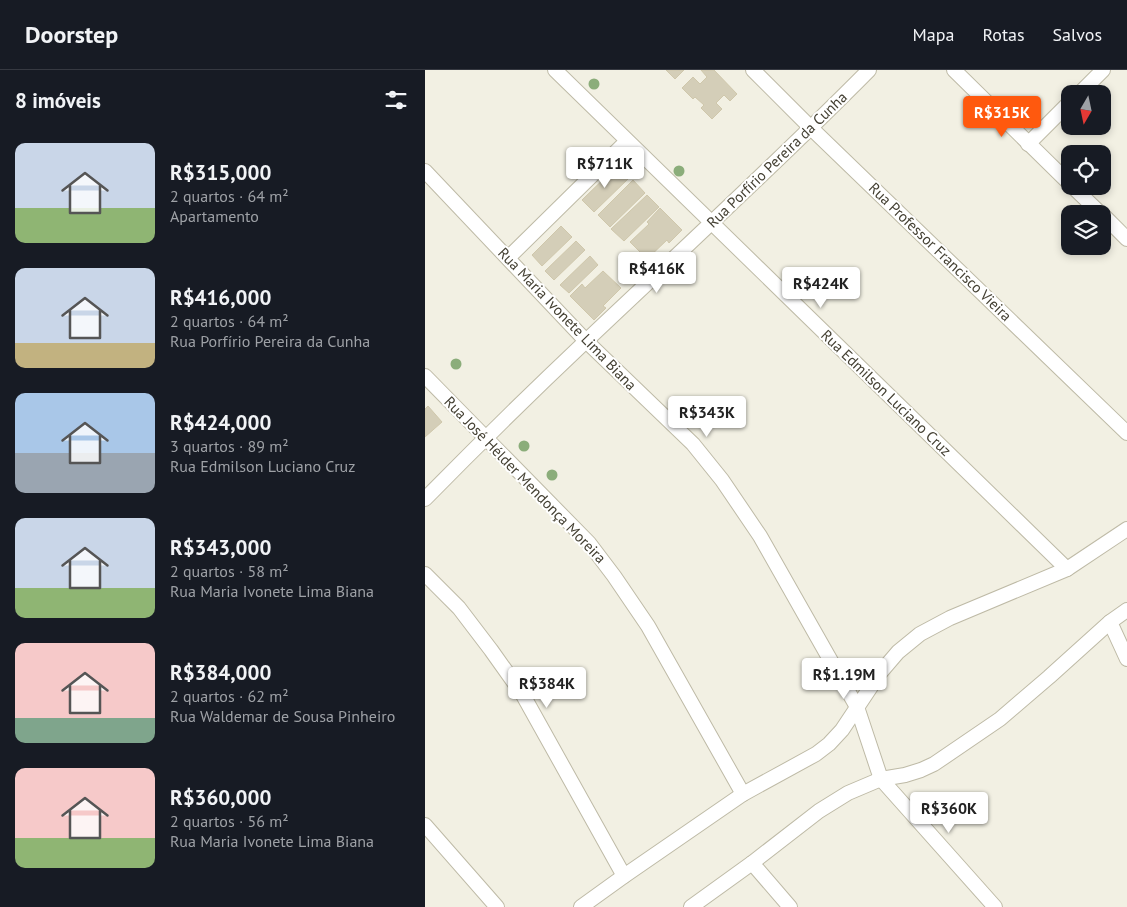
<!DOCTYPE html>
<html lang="pt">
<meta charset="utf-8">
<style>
body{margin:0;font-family:"PT Sans",sans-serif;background:#20242c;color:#f1f3f6;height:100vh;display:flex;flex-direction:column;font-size:19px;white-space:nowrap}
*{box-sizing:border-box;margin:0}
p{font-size:16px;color:#9ea1a6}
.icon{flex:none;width:28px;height:28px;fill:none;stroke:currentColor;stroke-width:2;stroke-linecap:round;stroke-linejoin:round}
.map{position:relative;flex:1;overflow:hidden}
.sheet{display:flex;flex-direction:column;background:#171b24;width:425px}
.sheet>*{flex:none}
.needle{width:32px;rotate:189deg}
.fabs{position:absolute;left:636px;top:15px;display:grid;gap:10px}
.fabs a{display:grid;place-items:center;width:50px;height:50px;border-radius:10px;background:#171b24;box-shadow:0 2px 8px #0003;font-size:25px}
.price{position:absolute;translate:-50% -42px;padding:0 11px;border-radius:5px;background:#fff;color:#222;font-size:16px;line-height:32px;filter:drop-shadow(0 1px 2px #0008)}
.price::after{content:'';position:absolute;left:50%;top:30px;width:15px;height:11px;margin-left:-8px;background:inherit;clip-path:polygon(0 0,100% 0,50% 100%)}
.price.on{background:#ff590e;color:#fff}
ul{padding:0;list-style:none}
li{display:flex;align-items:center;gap:15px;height:125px;padding:0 15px}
li span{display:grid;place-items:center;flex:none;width:140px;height:100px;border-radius:10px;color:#555}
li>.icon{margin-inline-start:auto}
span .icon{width:60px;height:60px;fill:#fffc;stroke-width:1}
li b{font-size:21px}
h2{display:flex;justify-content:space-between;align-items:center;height:60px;padding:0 15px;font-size:21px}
header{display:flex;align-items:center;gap:30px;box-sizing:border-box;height:70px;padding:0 25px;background:#171b24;border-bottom:1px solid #363941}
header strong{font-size:24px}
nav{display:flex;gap:28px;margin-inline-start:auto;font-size:18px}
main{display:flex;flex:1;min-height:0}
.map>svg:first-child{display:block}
</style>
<header>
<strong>Doorstep</strong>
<nav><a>Mapa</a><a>Rotas</a><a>Salvos</a></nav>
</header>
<main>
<section class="sheet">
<h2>8 imóveis<svg class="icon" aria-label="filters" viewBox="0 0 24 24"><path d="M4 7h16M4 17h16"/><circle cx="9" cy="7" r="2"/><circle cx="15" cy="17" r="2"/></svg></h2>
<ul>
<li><span style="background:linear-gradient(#c9d6e8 65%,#8fb573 0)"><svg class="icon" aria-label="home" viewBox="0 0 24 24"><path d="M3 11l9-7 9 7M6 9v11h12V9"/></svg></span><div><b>R$315,000</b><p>2 quartos · 64 m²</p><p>Apartamento</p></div></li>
<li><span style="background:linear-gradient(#c9d6e8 75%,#c2b280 0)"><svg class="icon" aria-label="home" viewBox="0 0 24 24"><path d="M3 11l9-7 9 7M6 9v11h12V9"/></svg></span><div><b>R$416,000</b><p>2 quartos · 64 m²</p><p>Rua Porfírio Pereira da Cunha</p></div></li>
<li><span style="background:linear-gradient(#a9c7e8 60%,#9aa5b1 0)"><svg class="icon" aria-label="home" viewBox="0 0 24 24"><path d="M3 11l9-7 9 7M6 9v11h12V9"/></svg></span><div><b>R$424,000</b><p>3 quartos · 89 m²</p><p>Rua Edmilson Luciano Cruz</p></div></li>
<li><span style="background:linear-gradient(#c9d6e8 70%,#8fb573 0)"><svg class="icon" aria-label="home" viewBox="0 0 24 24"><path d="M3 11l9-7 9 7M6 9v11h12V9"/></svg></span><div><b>R$343,000</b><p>2 quartos · 58 m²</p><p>Rua Maria Ivonete Lima Biana</p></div></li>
<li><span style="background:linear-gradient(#f6c9c9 75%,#7fa58c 0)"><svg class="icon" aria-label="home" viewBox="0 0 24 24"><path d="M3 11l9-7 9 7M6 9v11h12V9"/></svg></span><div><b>R$384,000</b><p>2 quartos · 62 m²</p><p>Rua Waldemar de Sousa Pinheiro</p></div></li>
<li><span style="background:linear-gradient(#f6c9c9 70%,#8fb573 0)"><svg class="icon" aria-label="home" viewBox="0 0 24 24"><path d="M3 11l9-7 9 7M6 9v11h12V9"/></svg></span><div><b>R$360,000</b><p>2 quartos · 56 m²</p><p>Rua Maria Ivonete Lima Biana</p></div></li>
</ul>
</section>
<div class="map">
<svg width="702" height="837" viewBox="0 0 702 837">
<rect width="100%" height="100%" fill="#f2f0e3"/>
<g fill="#d4ceb8" stroke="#cfc7ab">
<polygon points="241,0 259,0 250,9"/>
<polygon points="276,0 289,0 312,24 305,31 299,25 291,33 297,39 287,49 276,38 279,35 270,27 268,29 257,18 268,7 275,14 282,7"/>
<polygon points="192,96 204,108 169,142 157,130"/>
<polygon points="208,110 220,123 185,157 173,145"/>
<polygon points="222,125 234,137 199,171 186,159"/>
<polygon points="235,138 257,160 244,173 242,170 222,189 205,172 224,154 222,152"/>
<polygon points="136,156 147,167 117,196 107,185"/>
<polygon points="151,171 160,180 129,210 120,201"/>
<polygon points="165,186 173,195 144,223 135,215"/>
<polygon points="178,201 196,218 178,236 181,238 169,250 145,226 157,214 160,218"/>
<polygon points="3,336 17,352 0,367 0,339"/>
</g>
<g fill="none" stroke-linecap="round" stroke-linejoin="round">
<defs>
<g id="minor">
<polyline points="130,0 642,499"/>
<polyline points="328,0 386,58 702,363"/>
<polyline points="529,0 645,114"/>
<polyline points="654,24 678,0"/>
<polyline points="603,74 645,32"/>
<polyline points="0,101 161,271 268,374 297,410 335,466 432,637 456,709 570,837"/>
<polyline points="647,116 676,144"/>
<polyline points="678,145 702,169"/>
<polyline points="83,188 202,71"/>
<polyline points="0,306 164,473 189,506 223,556 318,724"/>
<path d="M0,429c53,-54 107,-107 162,-159 95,-90 191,-178 282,-270"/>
<polyline points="0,504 34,538 66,580 98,625 199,806"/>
<polyline points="685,552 702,589"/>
<polyline points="0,755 72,837"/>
<polyline points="327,793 365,837"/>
<polyline points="156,837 199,806 318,724 391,684 404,674 417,660 455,603 473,582 495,564 525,548 642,499 702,459"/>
<polyline points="266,837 327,793 394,741 423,723 456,709 480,705 496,700 509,694 575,649 624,607 685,552 702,540"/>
</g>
</defs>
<use href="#minor" stroke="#bebaa6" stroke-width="16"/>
<use href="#minor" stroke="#fff" stroke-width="14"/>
</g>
<g fill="#8bad7a">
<circle cx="169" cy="14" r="5.5"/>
<circle cx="254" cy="101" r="5.5"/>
<circle cx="31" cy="294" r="5.5"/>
<circle cx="99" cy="376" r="5.5"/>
<circle cx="127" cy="405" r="5.5"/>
</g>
<g text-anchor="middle" stroke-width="4" stroke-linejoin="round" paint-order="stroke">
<g font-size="15" fill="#444033" stroke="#fff">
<text transform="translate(352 90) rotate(-44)" y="5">Rua Porfírio Pereira da Cunha</text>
<text transform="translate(515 182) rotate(44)" y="5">Rua Professor Francisco Vieira</text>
<text transform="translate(142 249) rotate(46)" y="5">Rua Maria Ivonete Lima Biana</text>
<text transform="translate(461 323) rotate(44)" y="5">Rua Edmilson Luciano Cruz</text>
<text transform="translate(100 410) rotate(46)" y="5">Rua José Hélder Mendonça Moreira</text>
</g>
</g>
</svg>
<div class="fabs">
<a><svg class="needle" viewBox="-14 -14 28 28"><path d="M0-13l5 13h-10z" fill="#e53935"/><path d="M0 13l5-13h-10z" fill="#9ea1a6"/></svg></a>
<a><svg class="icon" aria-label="locate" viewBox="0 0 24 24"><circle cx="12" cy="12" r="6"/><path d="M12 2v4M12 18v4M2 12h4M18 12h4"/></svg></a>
<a><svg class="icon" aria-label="layers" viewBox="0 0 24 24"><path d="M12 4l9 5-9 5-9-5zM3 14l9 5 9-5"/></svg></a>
</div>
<b class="price on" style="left:577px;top:68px">R$315K</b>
<b class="price" style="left:180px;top:119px">R$711K</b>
<b class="price" style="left:232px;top:224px">R$416K</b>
<b class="price" style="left:396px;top:239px">R$424K</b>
<b class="price" style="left:282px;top:368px">R$343K</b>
<b class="price" style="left:419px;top:630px">R$1.19M</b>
<b class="price" style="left:122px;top:639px">R$384K</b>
<b class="price" style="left:524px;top:764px">R$360K</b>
</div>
</main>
